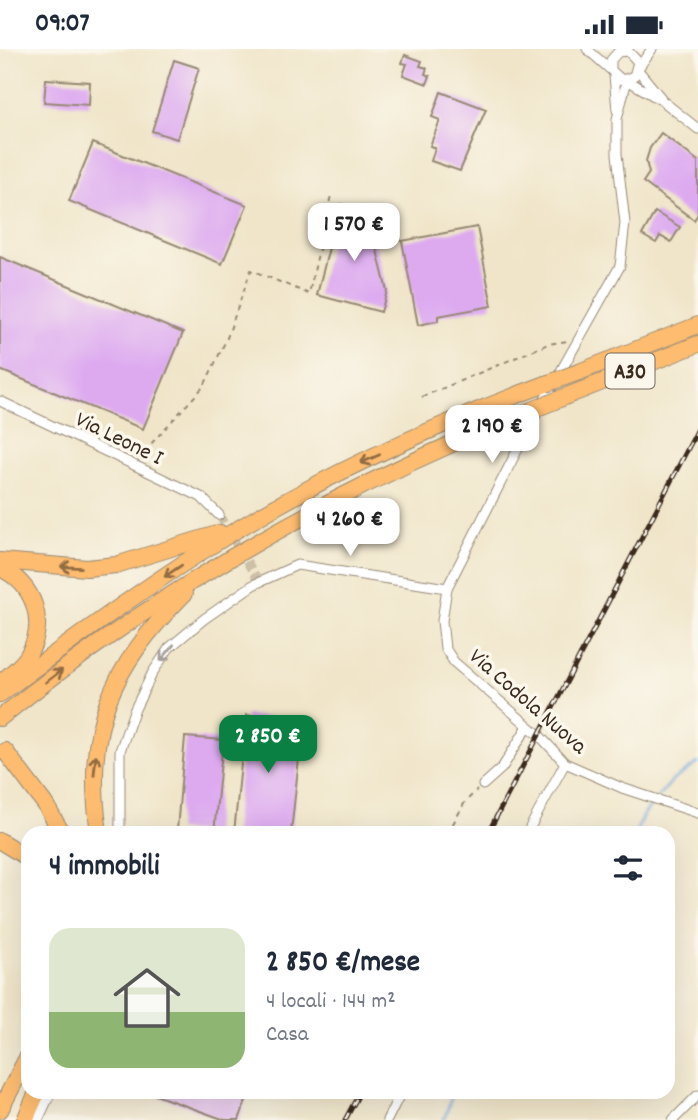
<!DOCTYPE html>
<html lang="it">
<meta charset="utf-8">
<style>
body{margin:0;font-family:Dekko,sans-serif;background:#f2f2f3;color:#1f2937;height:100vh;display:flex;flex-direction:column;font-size:26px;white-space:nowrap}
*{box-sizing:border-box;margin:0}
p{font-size:23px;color:#747a83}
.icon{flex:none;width:38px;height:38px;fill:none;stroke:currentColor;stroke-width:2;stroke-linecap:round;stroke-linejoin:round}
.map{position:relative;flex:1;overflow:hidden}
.sheet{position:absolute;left:21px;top:777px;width:654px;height:273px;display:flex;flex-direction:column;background:#fff;border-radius:21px;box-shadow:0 7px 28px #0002}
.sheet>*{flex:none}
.price{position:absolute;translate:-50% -60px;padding:0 16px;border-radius:14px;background:#fff;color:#222;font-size:23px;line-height:46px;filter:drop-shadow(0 2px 4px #0008)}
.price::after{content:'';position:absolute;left:50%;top:42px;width:21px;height:16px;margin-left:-10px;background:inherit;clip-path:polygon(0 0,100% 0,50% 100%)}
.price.active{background:#0b8043;color:#fff}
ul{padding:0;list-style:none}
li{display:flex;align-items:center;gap:21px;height:175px;padding:0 28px}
li span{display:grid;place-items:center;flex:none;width:196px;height:140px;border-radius:21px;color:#555}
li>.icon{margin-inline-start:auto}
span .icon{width:84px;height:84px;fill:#fffc;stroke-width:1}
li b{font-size:30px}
h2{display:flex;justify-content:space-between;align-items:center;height:84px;padding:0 28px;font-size:30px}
.status{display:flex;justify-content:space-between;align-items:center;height:49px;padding:0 35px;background:#fff;direction:ltr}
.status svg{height:19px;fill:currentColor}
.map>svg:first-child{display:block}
</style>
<div class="status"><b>09:07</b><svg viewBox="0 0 49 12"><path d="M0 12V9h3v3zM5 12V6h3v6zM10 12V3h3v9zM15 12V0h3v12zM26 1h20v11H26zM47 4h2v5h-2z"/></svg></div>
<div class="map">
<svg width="698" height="1071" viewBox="0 0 698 1071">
<rect width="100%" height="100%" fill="#fbf7ec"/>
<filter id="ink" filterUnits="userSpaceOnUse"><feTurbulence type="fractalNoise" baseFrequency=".0143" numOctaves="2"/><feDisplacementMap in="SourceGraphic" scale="14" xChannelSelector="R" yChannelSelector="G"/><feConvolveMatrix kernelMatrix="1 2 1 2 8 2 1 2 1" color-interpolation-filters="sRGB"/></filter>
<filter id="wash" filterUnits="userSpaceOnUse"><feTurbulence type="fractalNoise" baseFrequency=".00686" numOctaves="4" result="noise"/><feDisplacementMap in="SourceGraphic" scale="28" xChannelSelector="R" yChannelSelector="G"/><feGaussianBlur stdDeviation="1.57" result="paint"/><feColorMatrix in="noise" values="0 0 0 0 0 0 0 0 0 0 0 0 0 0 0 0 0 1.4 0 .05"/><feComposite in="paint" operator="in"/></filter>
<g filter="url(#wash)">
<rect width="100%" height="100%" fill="#f0e5c9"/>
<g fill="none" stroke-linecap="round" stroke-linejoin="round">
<g stroke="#6ba4da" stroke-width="2.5">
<polyline points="658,748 673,731 698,714"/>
<polyline points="636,784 642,768 654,753"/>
<polyline points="444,1071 453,1043"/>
</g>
</g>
<g id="blocks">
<g fill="#ddaaf0">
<polygon points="405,6 422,12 420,17 427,19 425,25 430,27 427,35 403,26 407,15 402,14"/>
<polygon points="174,11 199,19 177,90 152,82"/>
<polygon points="46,30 90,33 89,56 44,53"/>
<polygon points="441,43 486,60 460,122 431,112 435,99 430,97 440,71 432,68"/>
<polygon points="661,84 698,112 698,165 694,171 643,133 649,124 646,112 650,99"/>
<polygon points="93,94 247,156 222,215 69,152"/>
<polygon points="340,155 367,161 387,242 381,263 317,246"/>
<polygon points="655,163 680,178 671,193 660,187 656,194 642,186"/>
<polygon points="477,178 492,257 438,267 438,272 418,276 402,192"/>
<polygon points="0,208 183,284 143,380 0,321"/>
<polygon points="246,666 303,672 291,784 234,784"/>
<polygon points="185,688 223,691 214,784 177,781"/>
<polygon points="147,1043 249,1043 239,1071 225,1071"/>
</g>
</g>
</g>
<g filter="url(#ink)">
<use href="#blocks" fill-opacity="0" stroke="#968874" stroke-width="2"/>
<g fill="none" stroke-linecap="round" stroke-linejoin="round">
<polyline stroke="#ccc0a7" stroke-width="9" stroke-dasharray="9 4.5" stroke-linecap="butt" points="219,466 259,533"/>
<defs>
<g id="street">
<polyline points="587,0 622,31 634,27 638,13 628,2 618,3 611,11 611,21"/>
<polyline points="639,18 652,0"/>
<polyline points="638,21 661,49"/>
<polyline points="614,26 617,61"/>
<polyline points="698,80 664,53 627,31 617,70 617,105 625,174 620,217 526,384 447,539 442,572 445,599 454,613 539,686 565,714 622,739 698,764"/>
<polyline points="0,352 201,448 219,466"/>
<polyline points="483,736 502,719 528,677"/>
<polyline points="120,784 120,702 134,662 153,623 169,599 204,570 253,536 297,516 447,539"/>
<polyline points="527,784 565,714"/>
<polyline points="38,1071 51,1043"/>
<polyline points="387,1071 401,1043"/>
<polyline points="673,1071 698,1046"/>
</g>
<g id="highway">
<polyline points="579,323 698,276"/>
<polyline points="562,349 698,295"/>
<polyline points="0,512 87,519 116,516 220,484"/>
<path d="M0,519c35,16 48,56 27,89 -6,9 -16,16 -24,24"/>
<path d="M0,645c82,-61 165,-122 253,-174 92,-55 193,-99 293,-136"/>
<path d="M0,669c159,-128 336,-229 525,-305"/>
<polyline points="5,702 45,755 62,784"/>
<path d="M99,784c-15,-107 11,-164 85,-239"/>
<polyline points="0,792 28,809"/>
<polyline points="0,1061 28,1007"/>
<polyline points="25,1071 37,1043"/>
</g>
</defs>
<use href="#street" stroke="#968874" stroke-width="11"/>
<use href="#highway" stroke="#968874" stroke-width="18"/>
<g stroke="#968874" stroke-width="2" stroke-dasharray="5 5" stroke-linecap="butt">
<polyline points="422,348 548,295 567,292"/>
<polyline points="138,409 204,337 227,289 251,221 309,245 331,146"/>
<polyline points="448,784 465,753 477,741"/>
</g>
<use href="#street" stroke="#fff" stroke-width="9"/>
<use href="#highway" stroke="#fdbc70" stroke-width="16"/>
<defs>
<g id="rail">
<polyline points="488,784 698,380"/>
<polyline points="345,1071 360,1043"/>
</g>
</defs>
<use href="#rail" stroke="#3b2a1e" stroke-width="5"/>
<use href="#rail" stroke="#fbf7ec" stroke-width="2.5" stroke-dasharray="8" stroke-linecap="butt"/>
<defs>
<g id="highway-bridge">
<polyline points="546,335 579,323"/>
<polyline points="525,364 562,349"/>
</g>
</defs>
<use href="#highway-bridge" stroke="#968874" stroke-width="18" stroke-linecap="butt"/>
<use href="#highway-bridge" stroke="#fdbc70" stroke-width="16"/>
</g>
<defs><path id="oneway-shaft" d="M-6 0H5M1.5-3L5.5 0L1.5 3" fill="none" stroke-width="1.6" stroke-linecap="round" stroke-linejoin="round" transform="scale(1.75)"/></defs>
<g stroke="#926c43">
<use href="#oneway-shaft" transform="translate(370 410) rotate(156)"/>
<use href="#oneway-shaft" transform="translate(71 518) rotate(-177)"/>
<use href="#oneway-shaft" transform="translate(173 522) rotate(146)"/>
<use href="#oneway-shaft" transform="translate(54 627) rotate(-37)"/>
<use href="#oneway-shaft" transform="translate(95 716) rotate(-84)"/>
</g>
<use stroke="#a79f9a" href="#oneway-shaft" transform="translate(167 604) rotate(129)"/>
</g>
<g text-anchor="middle" stroke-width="7" stroke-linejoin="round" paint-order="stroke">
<rect fill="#fbf7ec" stroke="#75685c" stroke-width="2" x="605.5" y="304.5" width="49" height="35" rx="5"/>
<g font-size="21" font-weight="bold" fill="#3b2a1e">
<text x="630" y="329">A30</text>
</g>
<g font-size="23" fill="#3b2a1e" stroke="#fbf7ec">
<text transform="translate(120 388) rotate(26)" y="8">Via Leone I</text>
<text transform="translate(529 651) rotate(41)" y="8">Via Codola Nuova</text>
</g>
</g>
</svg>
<b class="price" style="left:354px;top:214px">1 570 €</b>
<b class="price" style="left:492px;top:416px">2 190 €</b>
<b class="price" style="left:350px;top:509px">4 260 €</b>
<b class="price active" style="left:268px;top:726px">2 850 €</b>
<section class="sheet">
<h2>4 immobili<svg class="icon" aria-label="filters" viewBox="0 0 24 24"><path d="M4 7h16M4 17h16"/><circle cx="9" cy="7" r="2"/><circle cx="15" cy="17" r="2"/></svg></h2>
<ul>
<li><span style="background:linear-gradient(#dfe7d0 60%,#8fb573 0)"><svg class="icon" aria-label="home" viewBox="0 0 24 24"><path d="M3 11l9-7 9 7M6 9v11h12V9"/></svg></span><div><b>2 850 €/mese</b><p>4 locali · 144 m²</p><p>Casa</p></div></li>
</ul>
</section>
</div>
